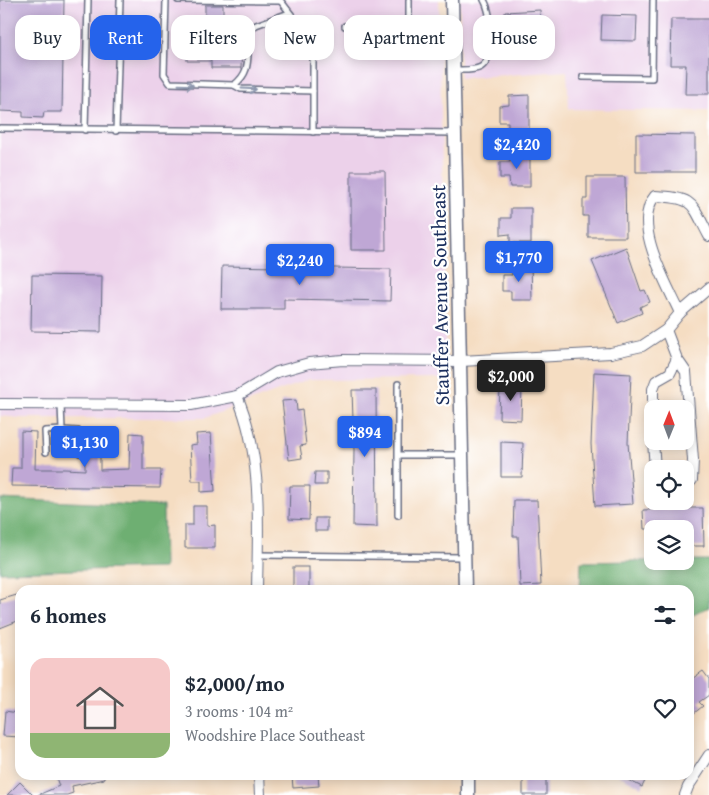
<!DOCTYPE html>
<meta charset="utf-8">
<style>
body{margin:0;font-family:"Gentium Book Plus",serif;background:#f2f2f3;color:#1f2937;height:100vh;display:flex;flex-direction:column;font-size:19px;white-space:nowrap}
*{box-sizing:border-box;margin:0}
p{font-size:16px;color:#747a83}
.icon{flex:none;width:28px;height:28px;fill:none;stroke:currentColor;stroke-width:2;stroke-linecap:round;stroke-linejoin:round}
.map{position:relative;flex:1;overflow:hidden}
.side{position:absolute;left:15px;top:585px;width:679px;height:195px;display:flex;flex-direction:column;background:#fff;border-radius:15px;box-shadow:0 2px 12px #0003}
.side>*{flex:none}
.banner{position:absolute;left:15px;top:15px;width:680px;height:45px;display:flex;gap:10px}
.needle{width:32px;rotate:1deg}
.tools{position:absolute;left:644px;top:400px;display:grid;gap:10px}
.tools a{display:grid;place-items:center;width:50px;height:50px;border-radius:10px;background:#fff;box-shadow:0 2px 12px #0003;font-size:25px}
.price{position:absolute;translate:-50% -42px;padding:0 11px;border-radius:5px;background:#2563eb;color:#fff;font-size:16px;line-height:32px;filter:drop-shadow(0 1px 2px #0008)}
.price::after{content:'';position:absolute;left:50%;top:30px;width:15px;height:11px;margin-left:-8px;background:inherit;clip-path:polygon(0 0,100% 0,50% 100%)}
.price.current{background:#222;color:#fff}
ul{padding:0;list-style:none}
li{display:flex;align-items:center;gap:15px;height:125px;padding:0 15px}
li span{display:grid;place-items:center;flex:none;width:140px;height:100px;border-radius:15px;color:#555}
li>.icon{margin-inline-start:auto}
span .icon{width:60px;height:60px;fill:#fffc;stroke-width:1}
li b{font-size:21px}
h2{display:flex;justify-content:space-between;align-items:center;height:60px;padding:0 15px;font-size:21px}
.tag{padding:0 18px;border-radius:15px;background:#fff;box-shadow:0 2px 12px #0003;font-size:18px;line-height:45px}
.tag.current{background:#2563eb;color:#fff}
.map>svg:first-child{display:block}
</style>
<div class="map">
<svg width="709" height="795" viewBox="0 0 709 795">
<rect width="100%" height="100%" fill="#fff"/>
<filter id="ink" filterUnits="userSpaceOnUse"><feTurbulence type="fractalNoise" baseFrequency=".02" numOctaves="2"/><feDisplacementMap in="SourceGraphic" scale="10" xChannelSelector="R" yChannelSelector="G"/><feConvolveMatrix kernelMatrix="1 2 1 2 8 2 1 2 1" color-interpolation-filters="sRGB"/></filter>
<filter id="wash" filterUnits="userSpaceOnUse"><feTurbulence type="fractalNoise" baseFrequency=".0096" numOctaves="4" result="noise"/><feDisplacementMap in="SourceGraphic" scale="20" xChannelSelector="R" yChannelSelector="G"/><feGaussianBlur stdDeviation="1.12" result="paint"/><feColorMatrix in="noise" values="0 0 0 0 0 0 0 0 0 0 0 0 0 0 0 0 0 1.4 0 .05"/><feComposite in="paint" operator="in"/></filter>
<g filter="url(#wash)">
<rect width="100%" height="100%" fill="#f5ddc2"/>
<g fill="#ecd1ea">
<polygon points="0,0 439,0 446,379 308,380 205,418 21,418 0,416"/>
<polygon points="460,0 709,0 709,111 569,109 567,71 460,78"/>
</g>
<g fill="#6eaf72" stroke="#446f68">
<polygon points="0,499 163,506 164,568 0,572"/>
<polygon points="685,560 709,560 709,607 689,617 689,590 580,590 581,562"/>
</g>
<g id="blocks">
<g fill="#bfa7d5">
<polygon points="0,0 64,0 62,112 44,112 43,118 23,117 23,112 0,111"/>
<polygon points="205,5 223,5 223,26 243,27 241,68 211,68 211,61 187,61 187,23 205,23"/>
<polygon points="540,10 542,52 507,54 505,12"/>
<polygon points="602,15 637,16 636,41 601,40"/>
<polygon points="671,19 709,19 709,94 685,94 686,65 670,65"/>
<polygon points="529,95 529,131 508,131 508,122 499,122 499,106 509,105 509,96"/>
<polygon points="636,134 695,135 695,172 636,172"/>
<polygon points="510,152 530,152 530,187 510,187 509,178 500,178 500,162 510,162"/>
<polygon points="351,171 385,171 386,250 351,250"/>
<polygon points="587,177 625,177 626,237 588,237 588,216 583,216 583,199 587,199"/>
<polygon points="511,208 531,208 531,243 510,243 510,234 501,235 501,218 511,218"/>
<polygon points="626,247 641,291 645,290 650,302 640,307 642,313 618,323 592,261"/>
<polygon points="531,264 532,300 511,300 511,291 502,291 502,275 512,275 512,265"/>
<polygon points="222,266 391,269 390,301 284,299 284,309 221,309"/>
<polygon points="32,275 102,276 101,332 31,331"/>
<polygon points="594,372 631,374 628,443 633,504 595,506 591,444"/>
<polygon points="500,385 522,385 521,420 499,419"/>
<polygon points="352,390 376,390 377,527 353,526 354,450"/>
<polygon points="296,400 297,411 302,410 306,445 300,446 302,458 289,460 282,401"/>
<polygon points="21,431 36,432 35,469 65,469 85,470 85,432 100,433 100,470 129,469 130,433 143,434 143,470 161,470 160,488 11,486 12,468 21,468"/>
<polygon points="211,433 215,491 201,492 201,481 192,481 190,445 197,444 196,434"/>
<polygon points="501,442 523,443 522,477 501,477"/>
<polygon points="315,472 327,472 327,485 314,485"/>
<polygon points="290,486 310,486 309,520 289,519"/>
<polygon points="514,500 537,500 541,585 520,586 518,536 513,536"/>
<polygon points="193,506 207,506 207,526 215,525 215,548 185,548 185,525 193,525"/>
<polygon points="690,508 703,508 704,546 685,546 685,529 644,529 643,510"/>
<rect x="315" y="518" width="12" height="13"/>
<rect x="293" y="567" width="16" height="23"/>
<polygon points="20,594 20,620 0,628 0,600"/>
<polygon points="703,671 709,679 709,695 699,702 703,706 693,714 689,710 689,681"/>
<polygon points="5,711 18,713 20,737 3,736"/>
<polygon points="55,775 104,775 104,779 72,786 73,793 67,795 38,795 59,786"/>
<polygon points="299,775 318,775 319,786 293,788 292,776"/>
<polygon points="618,775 648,775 642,787"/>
<polygon points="546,776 546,795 523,795 523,777"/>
<polygon points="20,782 33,795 7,795"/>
</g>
</g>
</g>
<g filter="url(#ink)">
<use href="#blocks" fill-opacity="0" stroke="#676c81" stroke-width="1"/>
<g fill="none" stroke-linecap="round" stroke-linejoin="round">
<defs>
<g id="service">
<polyline points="166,0 164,74 170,83 234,85 241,89 313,91"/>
<polyline points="178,0 280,1"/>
<polyline points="280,0 313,43 313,132"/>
<polyline points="345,26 409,27 409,0"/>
<path d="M454,70c8,0 20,1 27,-3 15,-10 11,-54 3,-67"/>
<polyline points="583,77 652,78 653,0"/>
<path d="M234,85c21,-16 10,-33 17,-55l5,-5 33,-12"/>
<polyline points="0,128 454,133"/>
<polyline points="85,130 88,0"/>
<polyline points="116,131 120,0"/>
<polyline points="62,430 78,431 80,453"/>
<polyline points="46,452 45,431 62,430 61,405"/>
<polyline points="399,455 462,455"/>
<polyline points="398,515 398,384"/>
<polyline points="257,555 463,557"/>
</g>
<g id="minor">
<path d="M680,313c-13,-29 -49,-89 -25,-117 40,2 36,6 54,40"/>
<polyline points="666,330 677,359 686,372 693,460 692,480 685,487"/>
<path d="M237,396c26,60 21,129 20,194"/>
<polyline points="0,404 191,405 237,396 277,372 309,363 343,360 461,361 611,353 642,346 666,330 680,313 709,288"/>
<polyline points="653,409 653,389 656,381 670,373 677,359"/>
<polyline points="653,441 655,469"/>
<polyline points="259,775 260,795"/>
<polyline points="685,795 688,787 709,755"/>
</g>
<g id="tertiary">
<polyline points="452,0 465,590"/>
<polyline points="468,775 468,795"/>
</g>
</defs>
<use href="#service" stroke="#676c81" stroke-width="8"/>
<use href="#minor" stroke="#676c81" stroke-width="12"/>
<use href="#tertiary" stroke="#676c81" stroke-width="15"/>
<use href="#service" stroke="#fff" stroke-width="5"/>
<use href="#minor" stroke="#fff" stroke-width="10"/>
<use href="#tertiary" stroke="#fff" stroke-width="12"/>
</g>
<defs><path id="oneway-shaft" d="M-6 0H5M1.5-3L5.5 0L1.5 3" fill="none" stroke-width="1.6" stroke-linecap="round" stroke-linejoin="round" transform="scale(1.25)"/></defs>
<g stroke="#8d97ae">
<use href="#oneway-shaft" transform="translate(186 85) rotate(2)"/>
<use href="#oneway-shaft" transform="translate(249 89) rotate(3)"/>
</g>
</g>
<g text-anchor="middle" stroke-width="4.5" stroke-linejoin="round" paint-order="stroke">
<g font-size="20" fill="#1b2f5e" stroke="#fff">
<text transform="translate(440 295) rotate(-91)" y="7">Stauffer Avenue Southeast</text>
</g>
</g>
</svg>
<div class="tools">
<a><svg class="needle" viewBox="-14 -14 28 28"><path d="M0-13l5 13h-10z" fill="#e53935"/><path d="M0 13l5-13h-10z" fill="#747a83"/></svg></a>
<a><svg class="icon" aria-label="locate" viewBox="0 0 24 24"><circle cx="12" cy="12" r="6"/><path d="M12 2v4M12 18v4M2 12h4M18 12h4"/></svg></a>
<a><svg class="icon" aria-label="layers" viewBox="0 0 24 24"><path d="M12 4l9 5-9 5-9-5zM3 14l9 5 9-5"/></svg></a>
</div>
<b class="price" style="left:517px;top:170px">$2,420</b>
<b class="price" style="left:519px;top:283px">$1,770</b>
<b class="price" style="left:300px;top:286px">$2,240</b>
<b class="price current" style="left:511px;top:402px">$2,000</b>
<b class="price" style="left:365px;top:458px">$894</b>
<b class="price" style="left:85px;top:468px">$1,130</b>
<div class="banner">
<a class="tag">Buy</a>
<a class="tag current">Rent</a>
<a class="tag">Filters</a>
<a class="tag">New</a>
<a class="tag">Apartment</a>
<a class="tag">House</a>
</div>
<section class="side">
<h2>6 homes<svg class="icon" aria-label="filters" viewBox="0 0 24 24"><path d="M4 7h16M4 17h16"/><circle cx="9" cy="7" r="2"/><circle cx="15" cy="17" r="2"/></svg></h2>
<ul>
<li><span style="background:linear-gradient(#f6c9c9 75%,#8fb573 0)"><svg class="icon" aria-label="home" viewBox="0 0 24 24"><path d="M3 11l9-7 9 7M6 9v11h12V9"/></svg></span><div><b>$2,000/mo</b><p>3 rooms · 104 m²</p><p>Woodshire Place Southeast</p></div><svg class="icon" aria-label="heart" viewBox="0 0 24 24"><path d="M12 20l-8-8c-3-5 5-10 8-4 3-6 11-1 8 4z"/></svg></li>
</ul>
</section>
</div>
